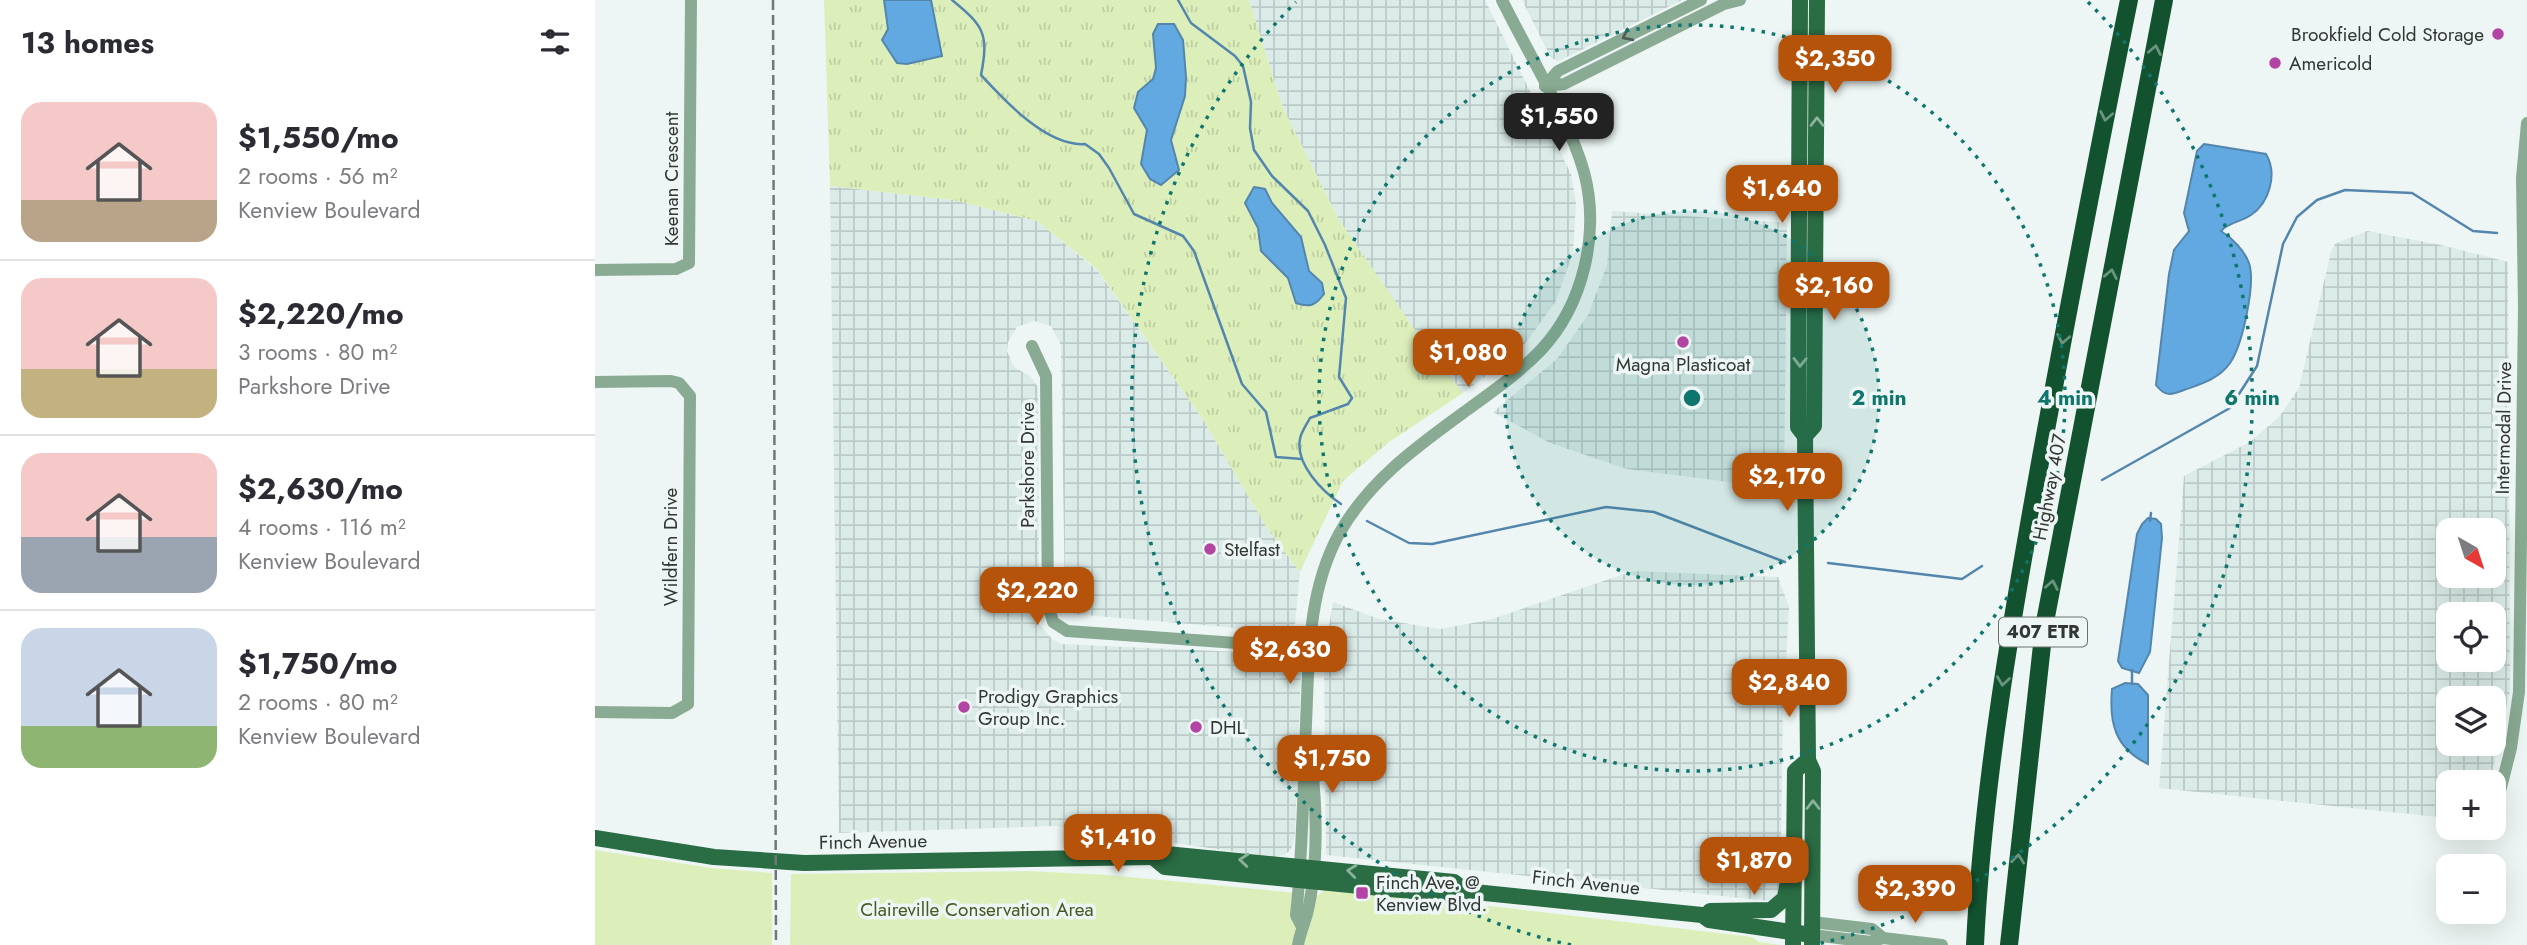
<!DOCTYPE html>
<meta charset="utf-8">
<style>
body{margin:0;font-family:Jost,sans-serif;background:#f7f7f7;color:#2b2b33;height:100vh;display:flex;flex-direction:column;font-size:26px;white-space:nowrap}
*{box-sizing:border-box;margin:0}
p{font-size:23px;color:#7c7c81}
.icon{flex:none;width:38px;height:38px;fill:none;stroke:currentColor;stroke-width:2;stroke-linecap:round;stroke-linejoin:round}
.map{position:relative;flex:1;overflow:hidden}
.panel{display:flex;flex-direction:column;background:#fff;width:595px}
.panel>*{flex:none}
.needle{width:46px;rotate:141deg}
.buttons{position:absolute;left:1841px;top:518px;display:grid;gap:14px}
.buttons a{display:grid;place-items:center;width:70px;height:70px;border-radius:14px;background:#fff;box-shadow:0 7px 28px #0002;font-size:35px}
.price{position:absolute;translate:-50% -60px;padding:0 16px;border-radius:14px;background:#b45309;color:#fff;font-size:23px;line-height:46px;filter:drop-shadow(0 2px 4px #0008)}
.price::after{content:'';position:absolute;left:50%;top:42px;width:21px;height:16px;margin-left:-10px;background:inherit;clip-path:polygon(0 0,100% 0,50% 100%)}
.price.current{background:#222;color:#fff}
ul{padding:0;list-style:none}
li{display:flex;align-items:center;gap:21px;height:175px;padding:0 21px}
li+li{border-top:2px solid #e1e1e2}
li span{display:grid;place-items:center;flex:none;width:196px;height:140px;border-radius:21px;color:#555}
li>.icon{margin-inline-start:auto}
span .icon{width:84px;height:84px;fill:#fffc;stroke-width:1}
li b{font-size:30px}
h2{display:flex;justify-content:space-between;align-items:center;height:84px;padding:0 21px;font-size:30px}
main{display:flex;flex:1;min-height:0}
.map>svg:first-child{display:block}
</style>
<main>
<section class="panel">
<h2>13 homes<svg class="icon" aria-label="filters" viewBox="0 0 24 24"><path d="M4 7h16M4 17h16"/><circle cx="9" cy="7" r="2"/><circle cx="15" cy="17" r="2"/></svg></h2>
<ul>
<li><span style="background:linear-gradient(#f6c9c9 70%,#b9a48a 0)"><svg class="icon" aria-label="home" viewBox="0 0 24 24"><path d="M3 11l9-7 9 7M6 9v11h12V9"/></svg></span><div><b>$1,550/mo</b><p>2 rooms · 56 m²</p><p>Kenview Boulevard</p></div></li>
<li><span style="background:linear-gradient(#f6c9c9 65%,#c2b280 0)"><svg class="icon" aria-label="home" viewBox="0 0 24 24"><path d="M3 11l9-7 9 7M6 9v11h12V9"/></svg></span><div><b>$2,220/mo</b><p>3 rooms · 80 m²</p><p>Parkshore Drive</p></div></li>
<li><span style="background:linear-gradient(#f6c9c9 60%,#9aa5b1 0)"><svg class="icon" aria-label="home" viewBox="0 0 24 24"><path d="M3 11l9-7 9 7M6 9v11h12V9"/></svg></span><div><b>$2,630/mo</b><p>4 rooms · 116 m²</p><p>Kenview Boulevard</p></div></li>
<li><span style="background:linear-gradient(#c9d6e8 70%,#8fb573 0)"><svg class="icon" aria-label="home" viewBox="0 0 24 24"><path d="M3 11l9-7 9 7M6 9v11h12V9"/></svg></span><div><b>$1,750/mo</b><p>2 rooms · 80 m²</p><p>Kenview Boulevard</p></div></li>
</ul>
</section>
<div class="map">
<svg width="1932" height="945" viewBox="0 0 1932 945">
<defs>
<pattern id="industrial-grid" width="8" height="8" patternUnits="userSpaceOnUse" patternTransform="scale(1.75)"><rect width="8" height="8" fill="#daebe8"/><path d="M0 4h8M4 0v8" fill="none" stroke="#bccac8"/></pattern>
<pattern id="grass-tufts" width="24" height="20" patternUnits="userSpaceOnUse" patternTransform="scale(1.75)"><rect width="24" height="20" fill="#dcefbb"/><path d="M3 7l-1-3M5 7V3M7 7l1-3M15 17l-1-3M17 17v-4M19 17l1-3" fill="none" stroke="#bdcea1"/></pattern>
</defs>
<rect width="100%" height="100%" fill="#edf6f4"/>
<g fill="url(#industrial-grid)" fill-rule="evenodd">
<polygon points="654,0 890,0 976,174 981,203 978,252 961,301 926,349 868,393 829,344 744,220 688,108"/>
<polygon points="927,0 1087,0 964,61 956,58"/>
<polygon points="235,186 358,200 442,221 502,270 607,418 672,528 705,572 700,624 689,632 478,614 470,605 466,345 456,326 439,321 422,327 413,342 412,351 419,367 435,376 443,387 444,624 457,639 466,644 690,654 706,673 700,836 696,849 690,855 677,857 461,826 244,833"/>
<polygon points="1017,211 1192,223 1189,489 1032,469 955,443 898,412 962,359 993,315 1012,265"/>
<path d="M1772,231l74,14 67,17 2,428 -20,92h-42v36l-289,-30 25,-312 66,-34 29,-25 20,-29 32,-136 4,-8zM1899,530v46h-46v-46zM1899,614v46h-46v-46zM1853,698h46v46h-46z"/>
<polygon points="1038,571 1183,577 1194,607 1188,713 1185,892 1175,901 731,855 729,657 738,602 784,619 845,629 894,620"/>
</g>
<polygon fill="url(#grass-tufts)" points="229,0 654,0 688,108 744,220 829,343 868,393 794,442 748,481 705,572 672,528 607,418 502,269 442,221 358,200 235,186"/>
<g fill="#dcefbb">
<polygon points="0,850 116,868 177,873 177,945 0,945"/>
<polygon points="433,871 513,875 723,895 730,890 852,901 1157,937 1164,942 1185,945 195,945 196,874"/>
</g>
<g fill="#62a9e1" stroke="#5486ad" stroke-width="2">
<polygon points="289,0 336,0 347,56 312,64 302,63 287,40 293,29"/>
<polygon points="563,24 579,24 588,40 591,77 590,96 576,140 584,170 566,185 555,179 546,164 552,130 539,108 543,92 558,79 561,68 558,34"/>
<path d="M1609,144l62,10c12,20 3,49 -15,61 -10,7 -22,7 -30,16 11,7 23,19 28,32 7,21 -7,83 -19,100 -11,16 -29,21 -46,27 -13,5 -19,7 -28,-5l13,-111 5,-24 15,-19 -5,-18 13,-62z"/>
<path d="M659,187l11,2 7,14 29,34 8,34 13,12 2,11c-8,11 -14,14 -28,9l-8,-25 -27,-27 -3,-23 -13,-25z"/>
<polygon points="1553,518 1561,519 1566,524 1567,538 1555,652 1544,673 1527,668 1523,661 1542,534 1547,524"/>
<path d="M1530,683l13,1 10,11v69c-33,-16 -39,-41 -36,-75z"/>
</g>
<g fill="none" stroke-linecap="round" stroke-linejoin="round">
<g stroke="#5486ad" stroke-width="2.5">
<path d="M357,0c32,26 37,34 29,75 24,26 66,72 104,69l14,10 10,14 25,46 49,22 11,15 48,133 24,28 10,45 26,2"/>
<path d="M583,0l13,23 44,33 8,10 8,36 -1,26 4,22 18,26 36,35 17,34 21,53 -7,79 13,21 -4,6 -38,14c-3,6 -9,14 -10,21 -5,25 22,52 41,65"/>
<polyline points="1507,480 1635,408 1662,366 1688,244 1702,217 1722,200 1750,190 1817,193 1878,231 1902,233"/>
<polyline points="772,521 814,543 837,544 1011,507 1059,512 1190,562"/>
<polyline points="1555,521 1556,513"/>
<polyline points="1233,563 1367,579 1387,566"/>
<polyline points="1537,670 1537,684"/>
</g>
<g stroke="#89aa93" stroke-width="12">
<polyline points="950,86 969,84 1129,4 1145,0"/>
<polyline points="950,86 963,71 1106,0"/>
<polyline points="0,270 81,269 94,263 96,0"/>
<polyline points="437,346 451,376 453,604 458,622 472,631 712,648"/>
<polyline points="0,382 76,381 84,383 95,396 93,704 77,713 0,712"/>
<polyline points="1899,815 1916,748 1924,692 1929,306 1927,178 1932,123"/>
<polyline points="1217,922 1277,929 1288,938"/>
<path d="M706,925l-5,-10c7,-63 7,-128 10,-191 3,-65 1,-131 33,-190 30,-54 80,-89 128,-124 26,-19 52,-37 74,-60 43,-46 59,-118 43,-178 -15,-53 -57,-121 -82,-172"/>
<polyline points="1217,935 1276,942 1288,938 1347,945"/>
<path d="M703,945c2,-12 6,-20 9,-31 12,-49 10,-113 3,-162"/>
</g>
<g stroke="#2a6c44" stroke-width="16">
<polyline points="1205,0 1203,427 1210,436 1213,760 1218,771 1217,945"/>
<polyline points="1210,436 1219,426 1222,0"/>
<polyline points="0,838 119,857 209,863 558,857 571,854 859,882 870,891"/>
<polyline points="558,857 570,867 857,895 870,891 1107,915 1114,920 1217,935"/>
<polyline points="1115,911 1176,910 1190,898 1193,881"/>
<polyline points="1198,945 1200,771 1213,760"/>
</g>
<g stroke="#12522f" stroke-width="18">
<path d="M1380,945c8,-164 37,-327 66,-488 28,-152 57,-305 88,-457"/>
<polyline points="1414,945 1449,627 1569,0"/>
</g>
<polyline stroke="#727776" stroke-width="2.5" stroke-dasharray="10 5" stroke-linecap="butt" points="178,0 181,945"/>
</g>
<defs><path id="oneway-chevron" d="M-2-3.5L2.5 0L-2 3.5" fill="none" stroke-width="1.6" stroke-linecap="round" stroke-linejoin="round" transform="scale(1.75)"/></defs>
<use stroke="#505f56" href="#oneway-chevron" transform="translate(1032 36) rotate(153)"/>
<g stroke="#6a947e">
<use href="#oneway-chevron" transform="translate(1560 50) rotate(-79)"/>
<use href="#oneway-chevron" transform="translate(1511 116) rotate(101)"/>
<use href="#oneway-chevron" transform="translate(1516 274) rotate(-79)"/>
<use href="#oneway-chevron" transform="translate(1468 339) rotate(101)"/>
<use href="#oneway-chevron" transform="translate(1457 585) rotate(-79)"/>
<use href="#oneway-chevron" transform="translate(1408 681) rotate(98)"/>
<use href="#oneway-chevron" transform="translate(1423 859) rotate(-84)"/>
</g>
<g stroke="#8cb19c">
<use href="#oneway-chevron" transform="translate(1222 122) rotate(-90)"/>
<use href="#oneway-chevron" transform="translate(1205 362) rotate(91)"/>
<use href="#oneway-chevron" transform="translate(1218 805) rotate(-90)"/>
<use href="#oneway-chevron" transform="translate(649 860) rotate(-175)"/>
<use href="#oneway-chevron" transform="translate(757 871) rotate(-174)"/>
</g>
<circle cx="1097" cy="398" r="187" fill="#0f766e" fill-opacity=".12"/>
<g fill="none" stroke="#0f766e" stroke-width="3.5" stroke-dasharray="3.5 7">
<circle cx="1097" cy="398" r="187"/>
<circle cx="1097" cy="398" r="373"/>
<path d="M976 945A560 560 0 0 1 701 2M1493 2A560 560 0 0 1 1218 945"/>
</g>
<g fill="#b244a3" stroke="#edf6f4" stroke-width="2.5">
<circle cx="1903" cy="34" r="7"/>
<circle cx="1680" cy="63" r="7"/>
<circle cx="1088" cy="342" r="7"/>
<circle cx="615" cy="549" r="7"/>
<circle cx="369" cy="707" r="7"/>
<circle cx="601" cy="727" r="7"/>
<rect x="760" y="886" width="14" height="14" rx="3.5"/>
</g>
<g text-anchor="middle" stroke-width="7" stroke-linejoin="round" paint-order="stroke">
<rect fill="#edf6f4" stroke="#6a706e" stroke-width="2" x="1404" y="617.5" width="88" height="29" rx="5"/>
<g font-size="18" font-weight="bold" fill="#323635">
<text x="1448" y="638">407 ETR</text>
</g>
<g font-size="19" fill="#323635" stroke="#edf6f4" text-anchor="start">
<text x="1889" y="41" text-anchor="end">Brookfield Cold Storage</text>
<text x="1694" y="70">Americold</text>
<text x="1088" y="371" text-anchor="middle">Magna Plasticoat</text>
<text x="629" y="556">Stelfast</text>
<text x="383" y="703">Prodigy Graphics<tspan x="383" dy="22">Group Inc.</tspan></text>
<text x="615" y="734">DHL</text>
<text x="781" y="889">Finch Ave. @<tspan x="781" dy="22">Kenview Blvd.</tspan></text>
</g>
<g font-size="19" fill="#323635" stroke="#edf6f4">
<text transform="translate(76 179) rotate(-90)" y="7">Keenan Crescent</text>
<text transform="translate(1908 428) rotate(-89)" y="7">Intermodal Drive</text>
<text transform="translate(432 465) rotate(-90)" y="7">Parkshore Drive</text>
<text transform="translate(1454 487) rotate(-79)" y="7">Highway 407</text>
<text transform="translate(75 547) rotate(-90)" y="7">Wildfern Drive</text>
<text transform="translate(278 841) rotate(-1)" y="7">Finch Avenue</text>
<text transform="translate(991 882) rotate(6)" y="7">Finch Avenue</text>
</g>
<g font-size="19" fill="#475921" stroke="#edf6f4">
<text x="382" y="916">Claireville Conservation Area</text>
</g>
</g>
<circle cx="1097" cy="398" r="10" fill="#0f766e" stroke="#edf6f4" stroke-width="3.5"/>
<g font-size="21" text-anchor="middle" font-weight="bold" fill="#0f766e" stroke="#edf6f4" stroke-width="7" stroke-linejoin="round" paint-order="stroke">
<text x="1284" y="405">2 min</text>
<text x="1470" y="405">4 min</text>
<text x="1657" y="405">6 min</text>
</g>
</svg>
<div class="buttons">
<a><svg class="needle" viewBox="-14 -14 28 28"><path d="M0-13l5 13h-10z" fill="#e53935"/><path d="M0 13l5-13h-10z" fill="#7c7c81"/></svg></a>
<a><svg class="icon" aria-label="locate" viewBox="0 0 24 24"><circle cx="12" cy="12" r="6"/><path d="M12 2v4M12 18v4M2 12h4M18 12h4"/></svg></a>
<a><svg class="icon" aria-label="layers" viewBox="0 0 24 24"><path d="M12 4l9 5-9 5-9-5zM3 14l9 5 9-5"/></svg></a>
<a>+</a>
<a>−</a>
</div>
<b class="price" style="left:1240px;top:95px">$2,350</b>
<b class="price current" style="left:964px;top:153px">$1,550</b>
<b class="price" style="left:1187px;top:225px">$1,640</b>
<b class="price" style="left:1239px;top:322px">$2,160</b>
<b class="price" style="left:873px;top:389px">$1,080</b>
<b class="price" style="left:1192px;top:513px">$2,170</b>
<b class="price" style="left:442px;top:627px">$2,220</b>
<b class="price" style="left:695px;top:686px">$2,630</b>
<b class="price" style="left:1194px;top:719px">$2,840</b>
<b class="price" style="left:737px;top:795px">$1,750</b>
<b class="price" style="left:523px;top:874px">$1,410</b>
<b class="price" style="left:1159px;top:897px">$1,870</b>
<b class="price" style="left:1320px;top:925px">$2,390</b>
</div>
</main>
